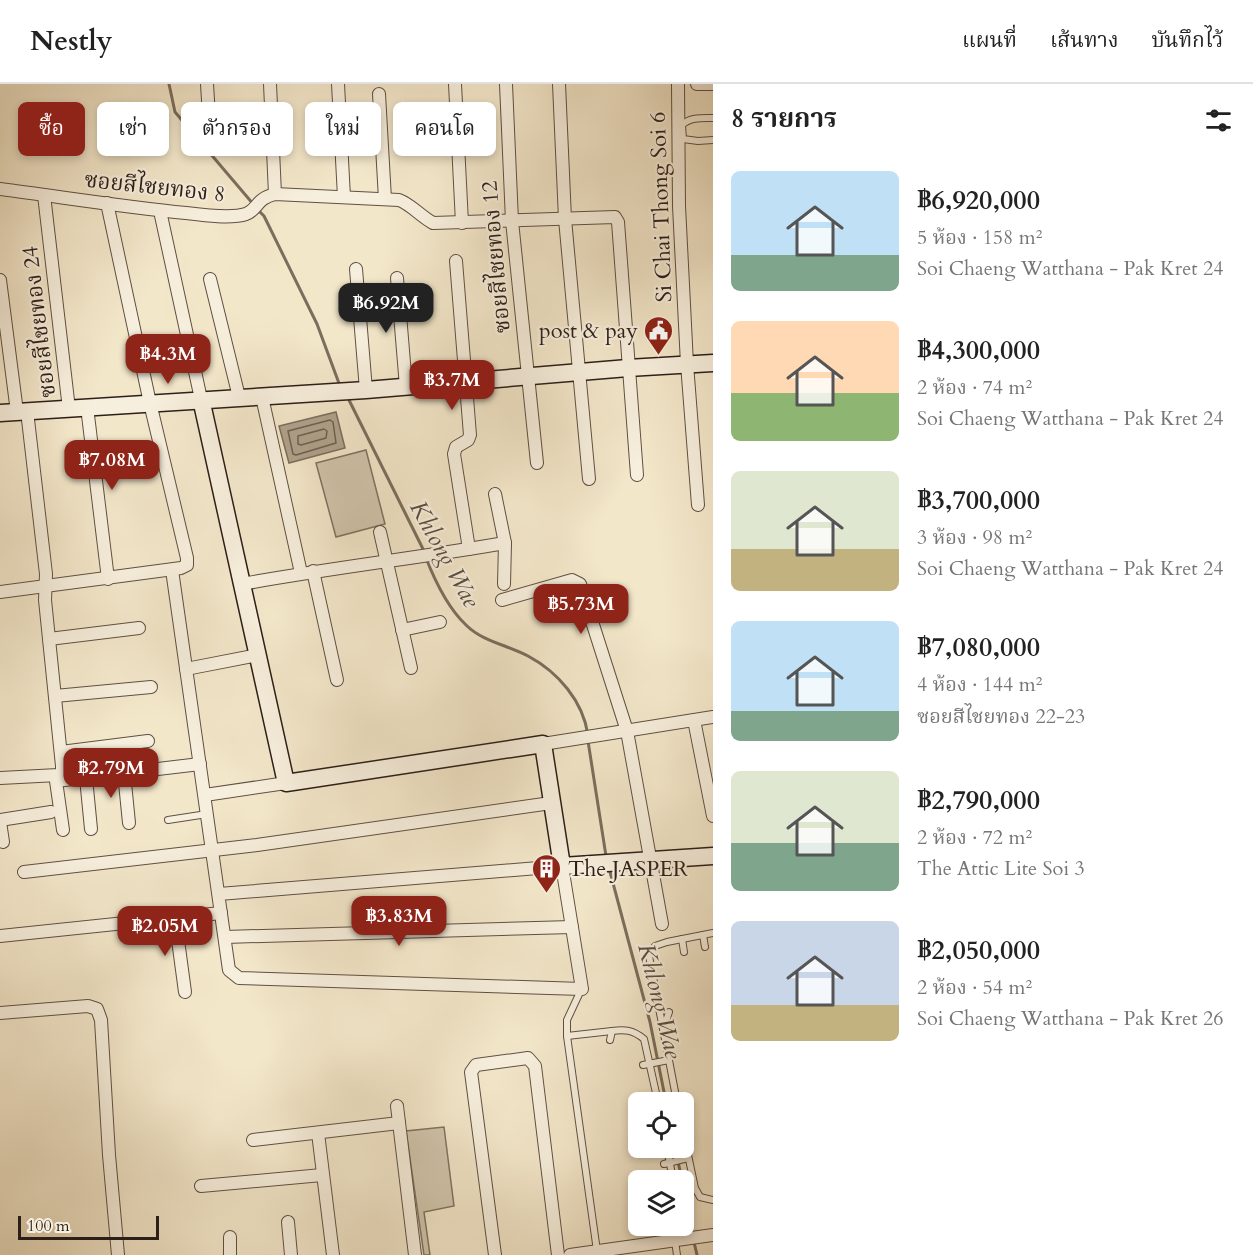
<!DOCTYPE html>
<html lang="th">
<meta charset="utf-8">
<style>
body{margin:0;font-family:Cardo,"Noto Serif Thai",serif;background:#f6f6f6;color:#222;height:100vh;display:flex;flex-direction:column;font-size:22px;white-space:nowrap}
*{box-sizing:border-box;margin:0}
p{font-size:20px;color:#767676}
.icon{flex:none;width:33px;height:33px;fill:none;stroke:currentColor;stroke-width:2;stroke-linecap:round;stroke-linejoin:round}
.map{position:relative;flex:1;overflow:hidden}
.drawer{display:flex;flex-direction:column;background:#fff;width:540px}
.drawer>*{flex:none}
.banner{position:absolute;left:18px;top:18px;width:570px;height:54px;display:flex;gap:12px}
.controls{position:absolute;left:628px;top:1008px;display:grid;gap:12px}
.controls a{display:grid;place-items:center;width:66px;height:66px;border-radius:9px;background:#fff;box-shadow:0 3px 9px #0003;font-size:30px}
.scale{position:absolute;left:18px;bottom:15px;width:141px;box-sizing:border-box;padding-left:6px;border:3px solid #2c1e18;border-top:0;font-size:16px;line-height:21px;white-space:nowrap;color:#2c1e18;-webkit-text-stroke:4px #f7efdd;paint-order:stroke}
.price{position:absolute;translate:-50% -51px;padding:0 14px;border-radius:12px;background:#8f2418;color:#fff;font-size:20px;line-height:39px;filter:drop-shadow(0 2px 3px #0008)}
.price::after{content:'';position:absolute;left:50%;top:36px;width:18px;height:14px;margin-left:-9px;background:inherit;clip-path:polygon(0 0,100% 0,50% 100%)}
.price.active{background:#222;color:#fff}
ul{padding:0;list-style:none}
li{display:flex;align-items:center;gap:18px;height:150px;padding:0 18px}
li span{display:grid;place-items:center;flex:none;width:168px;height:120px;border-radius:9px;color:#555}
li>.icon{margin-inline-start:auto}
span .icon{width:72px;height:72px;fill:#fffc;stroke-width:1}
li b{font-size:26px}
h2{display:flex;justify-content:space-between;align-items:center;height:72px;padding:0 18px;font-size:26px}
.pill{padding:0 21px;border-radius:9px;background:#fff;box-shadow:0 3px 9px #0003;font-size:21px;line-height:54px}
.pill.active{background:#8f2418;color:#fff}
header{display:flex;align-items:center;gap:36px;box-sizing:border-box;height:84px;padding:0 30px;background:#fff;border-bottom:2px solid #e0e0e0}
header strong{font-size:28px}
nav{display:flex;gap:33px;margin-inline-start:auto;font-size:21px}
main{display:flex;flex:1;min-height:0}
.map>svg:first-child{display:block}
</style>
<header>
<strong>Nestly</strong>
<nav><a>แผนที่</a><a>เส้นทาง</a><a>บันทึกไว้</a></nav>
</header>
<main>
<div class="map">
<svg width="713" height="1171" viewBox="0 0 713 1171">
<rect width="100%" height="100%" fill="#f3e7ca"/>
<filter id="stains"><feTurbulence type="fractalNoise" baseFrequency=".00333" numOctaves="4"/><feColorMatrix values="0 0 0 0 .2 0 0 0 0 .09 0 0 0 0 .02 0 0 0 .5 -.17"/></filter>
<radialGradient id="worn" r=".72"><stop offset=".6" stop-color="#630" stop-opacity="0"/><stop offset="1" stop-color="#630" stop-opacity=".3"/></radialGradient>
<g fill="#d1c5ac" stroke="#7e7262" stroke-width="1.5">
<polygon points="366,366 385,440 336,453 316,379"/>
<polygon points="444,1043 454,1122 424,1128 430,1171 424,1171 406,1047"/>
</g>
<polygon fill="#afa38d" stroke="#7b6e5e" stroke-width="1.5" points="336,328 345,364 289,379 279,342"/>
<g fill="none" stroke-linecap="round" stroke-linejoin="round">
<g stroke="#6e6052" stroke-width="1.5">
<polygon points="330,336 333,338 336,359 296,371 293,370 288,347"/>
<polygon points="324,345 327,347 326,354 301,361 298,360 298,352"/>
</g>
<g stroke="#7b6e5e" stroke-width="3">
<polyline points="169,0 175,28 254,121"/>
<polyline points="258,126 264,132 317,240 340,302"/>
<polyline points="347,312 424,467"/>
<path d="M426,474c9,23 22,50 40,67 17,17 42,20 62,31 30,16 55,45 60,79"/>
<polyline points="588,657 606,772"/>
<polyline points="609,784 650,938 666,1018"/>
<polyline points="675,1064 682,1096"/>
<polyline points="684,1106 693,1152"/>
<polyline points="694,1158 697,1171"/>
</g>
<defs>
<g id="lane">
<path d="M713,34c-11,0 -23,-1 -31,7l1,14 15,2 15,-1"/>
<polyline points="168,736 207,730"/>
<polyline points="703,851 705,863"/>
<polyline points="682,855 684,868"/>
<polyline points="581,906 567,936 567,952 597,1167"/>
<polyline points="664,943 669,928"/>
<polyline points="567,952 612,947"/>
<path d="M610,956l2,-9c13,-2 21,-1 32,8l14,63"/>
<polyline points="643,981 669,976"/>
<polyline points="677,1018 649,872 655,862 667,858 713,849"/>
<polyline points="684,1052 695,1104 700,1113 713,1116"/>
<polyline points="667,1064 673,1096"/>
<polyline points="664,1080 688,1074"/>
<polyline points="679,1142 681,1155"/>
<polyline points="675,1157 677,1171"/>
</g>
<g id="street">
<polyline points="207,0 210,48 213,54 272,52"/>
<polyline points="270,0 275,110"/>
<polyline points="338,0 344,113"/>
<polyline points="455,0 462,139"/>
<polyline points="506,0 512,137 537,379"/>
<polyline points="559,0 565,135 589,395"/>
<polyline points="678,0 679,122 687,280 698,421"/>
<polyline points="697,0 713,0"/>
<polyline points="379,10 385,115"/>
<path d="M0,105c62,8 124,18 186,24 16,2 45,6 60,1 13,-5 9,-15 29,-20l124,6c13,5 21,16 34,23l182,-6 3,5 19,253"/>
<polyline points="44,111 69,325"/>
<polyline points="160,127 201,315"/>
<polyline points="456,177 470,351 468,356 456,363 454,370 469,465"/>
<polyline points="356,185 366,306"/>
<polyline points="397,194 406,303"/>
<polyline points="210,195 239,313"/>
<polyline points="0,196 17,328"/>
<polyline points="262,313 301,489"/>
<polyline points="87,323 108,495"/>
<polyline points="495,410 505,459 504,500"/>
<polyline points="380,448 411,584"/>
<polyline points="172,486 229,886 239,894 582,905 562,782 219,810"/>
<polyline points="313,487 337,596"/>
<path d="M242,500c88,-16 176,-26 263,-41"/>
<polyline points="0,508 181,484 187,481 187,474 150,319 107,119"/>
<polyline points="502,516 572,496 580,500 627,647 662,840"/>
<polyline points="402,546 440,538"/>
<polyline points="49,555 139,544"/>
<polyline points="186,585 258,571"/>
<polyline points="55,612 151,603"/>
<polyline points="694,636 713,732"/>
<polyline points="543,660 713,633"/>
<polyline points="61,668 148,657"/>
<polyline points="124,689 129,739"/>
<polyline points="0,694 58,691 62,688 62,682 45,516 46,490 27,327"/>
<polyline points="86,694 91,745"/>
<polyline points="205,711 286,699"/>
<polyline points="0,736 51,728"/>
<polyline points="0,738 3,758"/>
<polyline points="63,746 56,697 200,680"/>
<polyline points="24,788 257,761 551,719"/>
<polyline points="175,834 185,908"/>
<polyline points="0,852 221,829"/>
<polyline points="225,853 572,843"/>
<polyline points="0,929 88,922 97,925 101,936 109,1071 118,1171"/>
<polyline points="397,1022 415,1171"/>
<polyline points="318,1049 333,1171"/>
<polyline points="253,1056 399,1039"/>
<polyline points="201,1102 322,1091"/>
<polyline points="288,1138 291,1171"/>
<polyline points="230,1171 230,1153"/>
<polyline points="495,1171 471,988 476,981 528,974 535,982 558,1171"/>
<polyline points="570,1171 713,1151"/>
</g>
<g id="secondary">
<polyline points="201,315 286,699 543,660 562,782 713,772"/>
<polyline points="0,329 366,306 628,284 713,279"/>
</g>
</defs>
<use href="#lane" stroke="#5e5044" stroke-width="8"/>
<use href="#street" stroke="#5e5044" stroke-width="14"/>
<use href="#secondary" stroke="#2c1e18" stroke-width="19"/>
<use href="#lane" stroke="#f7efdd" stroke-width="6"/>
<use href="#street" stroke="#f7efdd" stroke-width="12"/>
<use href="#secondary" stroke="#f7efdd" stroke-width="16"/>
</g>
<defs>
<symbol id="civic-pin" viewBox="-11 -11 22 30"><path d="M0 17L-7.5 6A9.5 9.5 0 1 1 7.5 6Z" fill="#8f2418" stroke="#f7efdd"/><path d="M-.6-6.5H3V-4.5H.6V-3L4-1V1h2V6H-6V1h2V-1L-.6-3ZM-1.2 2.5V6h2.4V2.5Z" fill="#fff"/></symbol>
<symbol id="building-pin" viewBox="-11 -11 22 30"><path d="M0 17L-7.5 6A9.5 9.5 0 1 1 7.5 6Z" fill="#8f2418" stroke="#f7efdd"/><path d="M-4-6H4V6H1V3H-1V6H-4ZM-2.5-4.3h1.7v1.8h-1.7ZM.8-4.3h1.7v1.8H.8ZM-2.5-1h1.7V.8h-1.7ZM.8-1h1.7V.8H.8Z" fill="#fff"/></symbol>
</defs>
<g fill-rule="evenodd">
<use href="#civic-pin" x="642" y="230" width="33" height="45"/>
<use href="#building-pin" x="530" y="768" width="33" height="45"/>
</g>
<g text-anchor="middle" stroke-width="4.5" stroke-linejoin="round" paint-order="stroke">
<g font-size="22" fill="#2c1e18" stroke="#f7efdd">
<text transform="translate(155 102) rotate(6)" y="8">ซอยสีไชยทอง 8</text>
<text transform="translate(660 123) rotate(-92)" y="8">Si Chai Thong Soi 6</text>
<text transform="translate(495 173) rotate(-95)" y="8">ซอยสีไชยทอง 12</text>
<text transform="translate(38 238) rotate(-97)" y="8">ซอยสีไชยทอง 24</text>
</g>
<g font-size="22" fill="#2c1e18" stroke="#f7efdd" text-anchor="end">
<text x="638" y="254">post &amp; pay</text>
<text x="568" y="792" text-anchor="start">The JASPER</text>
</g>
<g font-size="24" font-style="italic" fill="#5a4d41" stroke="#f7efdd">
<text transform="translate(445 470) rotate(61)" y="8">Khlong Wae</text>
<text transform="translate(660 917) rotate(76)" y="8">Khlong Wae</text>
</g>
</g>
<rect width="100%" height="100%" filter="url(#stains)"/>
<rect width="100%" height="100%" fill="url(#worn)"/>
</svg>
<div class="controls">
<a><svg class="icon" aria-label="locate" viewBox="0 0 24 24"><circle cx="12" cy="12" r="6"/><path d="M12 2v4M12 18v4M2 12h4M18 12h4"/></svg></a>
<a><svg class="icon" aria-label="layers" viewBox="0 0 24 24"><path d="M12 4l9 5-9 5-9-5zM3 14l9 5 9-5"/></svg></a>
</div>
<div class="scale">100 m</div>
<b class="price active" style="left:386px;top:250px">฿6.92M</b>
<b class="price" style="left:168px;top:301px">฿4.3M</b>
<b class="price" style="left:452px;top:327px">฿3.7M</b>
<b class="price" style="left:112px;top:407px">฿7.08M</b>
<b class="price" style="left:581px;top:551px">฿5.73M</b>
<b class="price" style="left:111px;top:715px">฿2.79M</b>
<b class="price" style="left:399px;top:863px">฿3.83M</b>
<b class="price" style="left:165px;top:873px">฿2.05M</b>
<div class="banner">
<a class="pill active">ซื้อ</a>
<a class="pill">เช่า</a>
<a class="pill">ตัวกรอง</a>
<a class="pill">ใหม่</a>
<a class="pill">คอนโด</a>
</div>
</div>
<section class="drawer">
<h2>8 รายการ<svg class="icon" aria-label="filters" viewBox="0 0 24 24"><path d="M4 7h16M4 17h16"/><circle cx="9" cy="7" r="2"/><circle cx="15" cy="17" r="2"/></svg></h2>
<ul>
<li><span style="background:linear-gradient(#bfe0f5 70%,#7fa58c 0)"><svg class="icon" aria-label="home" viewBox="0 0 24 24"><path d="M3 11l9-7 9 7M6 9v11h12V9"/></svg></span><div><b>฿6,920,000</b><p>5 ห้อง · 158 m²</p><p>Soi Chaeng Watthana - Pak Kret 24</p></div></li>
<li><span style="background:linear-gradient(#ffd9b3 60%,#8fb573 0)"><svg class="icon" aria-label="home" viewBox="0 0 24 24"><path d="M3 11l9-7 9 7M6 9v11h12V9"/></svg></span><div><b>฿4,300,000</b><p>2 ห้อง · 74 m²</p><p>Soi Chaeng Watthana - Pak Kret 24</p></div></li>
<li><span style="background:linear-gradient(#dfe7d0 65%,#c2b280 0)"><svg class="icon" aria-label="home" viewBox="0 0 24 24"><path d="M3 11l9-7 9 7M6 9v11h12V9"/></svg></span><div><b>฿3,700,000</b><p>3 ห้อง · 98 m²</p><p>Soi Chaeng Watthana - Pak Kret 24</p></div></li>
<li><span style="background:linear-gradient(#bfe0f5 75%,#7fa58c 0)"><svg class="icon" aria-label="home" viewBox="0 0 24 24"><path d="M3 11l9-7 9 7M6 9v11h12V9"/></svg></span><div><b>฿7,080,000</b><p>4 ห้อง · 144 m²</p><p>ซอยสีไชยทอง 22-23</p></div></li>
<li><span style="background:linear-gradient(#dfe7d0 60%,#7fa58c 0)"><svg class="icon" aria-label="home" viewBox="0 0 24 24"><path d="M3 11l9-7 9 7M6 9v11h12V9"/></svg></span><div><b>฿2,790,000</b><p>2 ห้อง · 72 m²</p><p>The Attic Lite Soi 3</p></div></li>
<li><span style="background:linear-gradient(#c9d6e8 70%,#c2b280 0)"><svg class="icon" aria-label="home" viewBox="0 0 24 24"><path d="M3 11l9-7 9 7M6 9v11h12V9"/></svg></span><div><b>฿2,050,000</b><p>2 ห้อง · 54 m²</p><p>Soi Chaeng Watthana - Pak Kret 26</p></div></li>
</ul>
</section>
</main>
